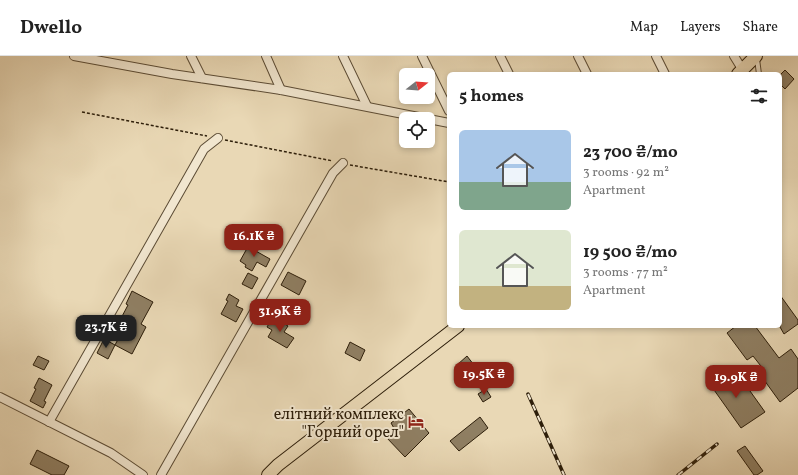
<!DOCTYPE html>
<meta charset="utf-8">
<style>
body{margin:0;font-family:Vollkorn,serif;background:#f6f6f6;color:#222;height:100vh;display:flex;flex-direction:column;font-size:15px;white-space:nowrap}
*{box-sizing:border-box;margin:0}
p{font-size:13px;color:#767676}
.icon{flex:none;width:22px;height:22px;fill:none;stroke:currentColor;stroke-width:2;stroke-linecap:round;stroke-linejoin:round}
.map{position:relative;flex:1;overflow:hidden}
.side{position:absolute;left:447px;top:16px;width:335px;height:256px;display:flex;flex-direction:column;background:#fff;border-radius:6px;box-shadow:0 2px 6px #0003}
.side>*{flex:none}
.needle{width:26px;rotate:73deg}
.tools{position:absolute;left:399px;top:12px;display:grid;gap:8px}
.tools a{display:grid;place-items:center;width:36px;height:36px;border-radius:6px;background:#fff;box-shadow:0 2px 6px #0003;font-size:20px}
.price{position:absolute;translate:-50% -34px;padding:0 9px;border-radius:8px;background:#8f2418;color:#fff;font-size:13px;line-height:26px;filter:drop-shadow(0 1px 2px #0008)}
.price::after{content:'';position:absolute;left:50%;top:24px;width:12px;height:9px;margin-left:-6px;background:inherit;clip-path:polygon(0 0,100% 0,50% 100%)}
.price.active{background:#222;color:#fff}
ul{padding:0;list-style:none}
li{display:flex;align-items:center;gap:12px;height:100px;padding:0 12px}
li span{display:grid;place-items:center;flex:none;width:112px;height:80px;border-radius:6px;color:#555}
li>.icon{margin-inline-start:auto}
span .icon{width:48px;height:48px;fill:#fffc;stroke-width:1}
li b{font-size:17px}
h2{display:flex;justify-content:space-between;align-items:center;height:48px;padding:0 12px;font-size:17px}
header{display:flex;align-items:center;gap:24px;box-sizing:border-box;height:56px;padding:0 20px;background:#fff;border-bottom:1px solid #e0e0e0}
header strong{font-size:19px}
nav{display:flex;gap:22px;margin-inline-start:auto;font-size:14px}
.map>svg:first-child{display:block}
</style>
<header>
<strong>Dwello</strong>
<nav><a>Map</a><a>Layers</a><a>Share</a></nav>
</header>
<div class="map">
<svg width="798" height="419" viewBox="0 0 798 419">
<rect width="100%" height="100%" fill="#e9d8b5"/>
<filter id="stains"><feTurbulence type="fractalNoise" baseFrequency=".005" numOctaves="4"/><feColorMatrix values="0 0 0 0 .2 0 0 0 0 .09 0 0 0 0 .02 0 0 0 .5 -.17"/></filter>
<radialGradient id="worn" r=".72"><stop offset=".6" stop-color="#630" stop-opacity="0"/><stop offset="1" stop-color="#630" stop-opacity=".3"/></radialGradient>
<g fill="#8f7f63" stroke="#2d1e0a">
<polygon points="785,14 794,23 785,33 780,28 780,19"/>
<polygon points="250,187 256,191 254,194 270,203 266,211 257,206 252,215 245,211 246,209 240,205"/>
<polygon points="288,216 306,225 299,239 281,229"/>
<polygon points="248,217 258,222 252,233 242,228"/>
<polygon points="132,235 153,246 141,268 146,271 132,298 115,289 124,272 118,268 128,249 126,248"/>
<polygon points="229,238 239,244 236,250 243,253 236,266 221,258 228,245 226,244"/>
<polygon points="780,239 798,264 798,268 784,278 780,271"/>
<polygon points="273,261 288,270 284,276 294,282 287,292 268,281 272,274 267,271"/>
<polygon points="736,270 755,270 779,302 791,293 798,303 798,332 780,346 759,317 764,314 753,300 747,304 727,277"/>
<polygon points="104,283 115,289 108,303 97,297"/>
<polygon points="350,286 365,294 360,305 345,297"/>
<polygon points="38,300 49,305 44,314 33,309"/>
<polygon points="467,300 477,313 467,322 457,309"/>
<polygon points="724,312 738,333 745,328 765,356 741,372 707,324"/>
<polygon points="39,322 52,329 44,345 46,346 43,352 30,345 36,333 34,332"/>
<polygon points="486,333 491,341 483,346 478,338"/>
<polygon points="409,353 429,377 405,401 386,381 395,374 391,367"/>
<polygon points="480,361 488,372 459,395 450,385"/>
<polygon points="745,390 763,415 757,419 754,419 737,395"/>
<polygon points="37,394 69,410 64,419 52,419 30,408"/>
</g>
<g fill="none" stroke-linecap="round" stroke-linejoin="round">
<defs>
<polyline id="lane" points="757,3 759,18"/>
<g id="street">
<polyline points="74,0 172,18 281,34 449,67"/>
<polyline points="191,0 202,22"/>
<polyline points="266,0 281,34"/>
<polyline points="343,0 367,50"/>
<polyline points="422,0 449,55"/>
<polyline points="500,0 509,18"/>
<polyline points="578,0 587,18"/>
<polyline points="656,0 665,18"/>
<polyline points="734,0 742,13"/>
<polyline points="0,341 111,397 143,419"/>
<polyline points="49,366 204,93 218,82"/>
<polyline points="161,419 333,117 343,107"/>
</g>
<g id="primary">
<polyline points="738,18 756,0"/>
<polyline points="268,419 278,409 458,270"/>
</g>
</defs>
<use href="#lane" stroke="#5c4c35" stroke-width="6"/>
<use href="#street" stroke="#5c4c35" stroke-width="10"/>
<use href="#primary" stroke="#2d1e0a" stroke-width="14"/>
<g stroke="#2d1e0a" stroke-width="1.5" stroke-dasharray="3 2" stroke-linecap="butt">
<polyline points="82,56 207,80"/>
<polyline points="225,84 333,105"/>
<polyline points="350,109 449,126"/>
</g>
<use href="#lane" stroke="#f1e6cf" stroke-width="4"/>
<use href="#street" stroke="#f1e6cf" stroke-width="8"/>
<use href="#primary" stroke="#e9d8b5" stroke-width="12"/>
<defs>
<g id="rail">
<polyline points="528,338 564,419"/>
<polyline points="678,419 717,388"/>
</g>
</defs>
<use href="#rail" stroke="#2d1e0a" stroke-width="3.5"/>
<use href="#rail" stroke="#f1e6cf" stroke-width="2" stroke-dasharray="6" stroke-linecap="butt"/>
</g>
<defs>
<symbol id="hotel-bare" viewBox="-9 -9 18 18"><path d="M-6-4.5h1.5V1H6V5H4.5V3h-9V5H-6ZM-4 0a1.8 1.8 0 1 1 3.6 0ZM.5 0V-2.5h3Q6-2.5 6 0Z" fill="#8f2418" stroke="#f1e6cf" stroke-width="2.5" paint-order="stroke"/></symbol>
</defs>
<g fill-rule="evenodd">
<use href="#hotel-bare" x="405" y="355" width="22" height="22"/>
</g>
<g text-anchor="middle" stroke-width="4" stroke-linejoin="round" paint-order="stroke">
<g font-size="16" fill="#2d1e0a" stroke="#f1e6cf" text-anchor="end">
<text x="404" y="363">елітний комплекс<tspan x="404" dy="18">"Горний орел"</tspan></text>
</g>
</g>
<rect width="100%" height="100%" filter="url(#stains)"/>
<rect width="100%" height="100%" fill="url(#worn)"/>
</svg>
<div class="tools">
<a><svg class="needle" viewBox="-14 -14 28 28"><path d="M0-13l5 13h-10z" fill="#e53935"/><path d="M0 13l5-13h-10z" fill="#767676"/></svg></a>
<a><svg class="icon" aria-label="locate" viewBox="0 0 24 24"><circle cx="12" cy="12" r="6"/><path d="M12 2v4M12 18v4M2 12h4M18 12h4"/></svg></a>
</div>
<b class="price" style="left:254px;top:202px">16.1K ₴</b>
<b class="price" style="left:280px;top:277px">31.9K ₴</b>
<b class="price active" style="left:106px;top:293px">23.7K ₴</b>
<b class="price" style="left:484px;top:340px">19.5K ₴</b>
<b class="price" style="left:736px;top:343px">19.9K ₴</b>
<section class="side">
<h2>5 homes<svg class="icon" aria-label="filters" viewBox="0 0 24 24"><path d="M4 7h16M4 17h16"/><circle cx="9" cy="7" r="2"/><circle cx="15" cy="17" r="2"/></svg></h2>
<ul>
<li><span style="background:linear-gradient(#a9c7e8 65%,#7fa58c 0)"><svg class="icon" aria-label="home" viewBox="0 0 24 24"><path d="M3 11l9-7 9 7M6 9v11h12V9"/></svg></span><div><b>23 700 ₴/mo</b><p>3 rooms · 92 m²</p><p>Apartment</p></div></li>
<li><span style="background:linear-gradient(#dfe7d0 70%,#c2b280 0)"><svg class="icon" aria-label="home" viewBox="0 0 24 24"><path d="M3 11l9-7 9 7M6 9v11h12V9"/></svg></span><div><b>19 500 ₴/mo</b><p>3 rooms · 77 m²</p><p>Apartment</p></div></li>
</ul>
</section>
</div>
